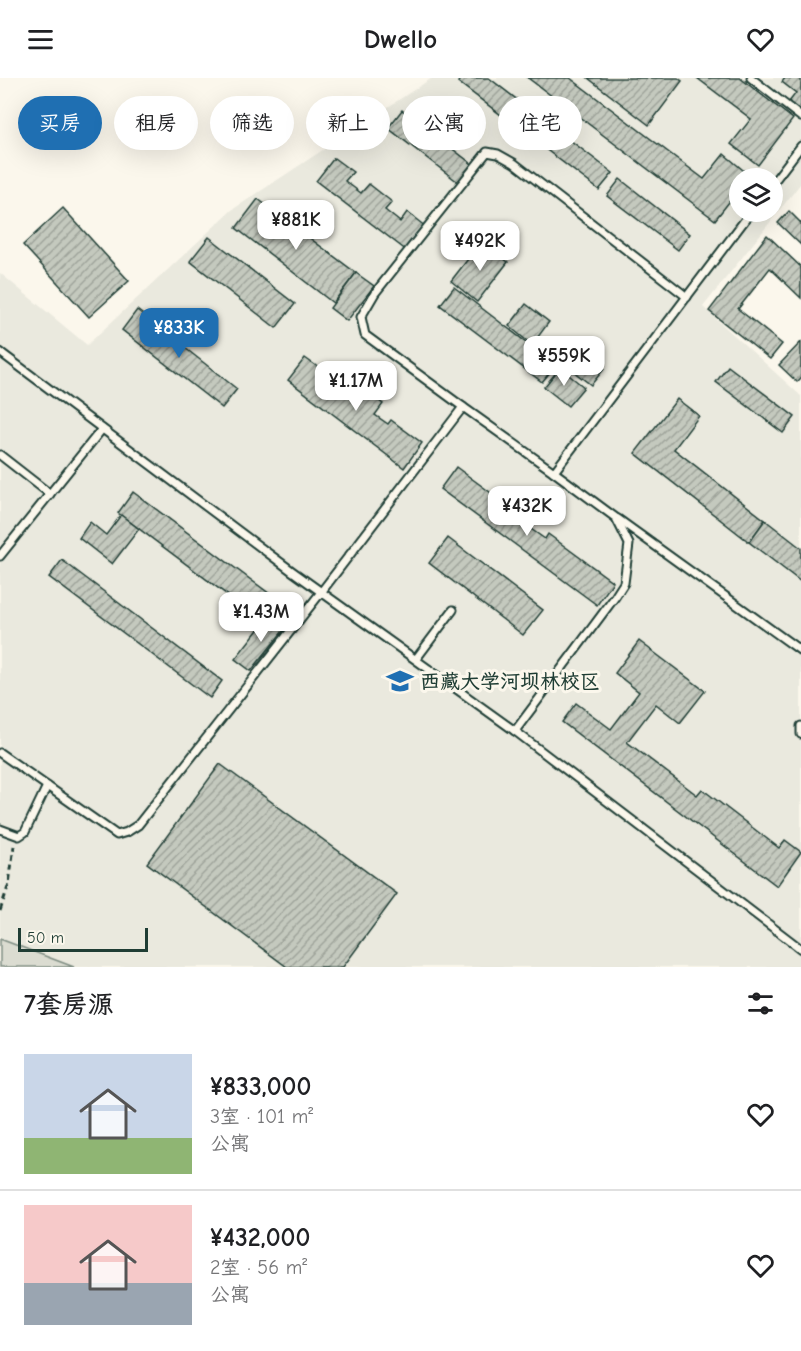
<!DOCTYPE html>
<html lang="zh">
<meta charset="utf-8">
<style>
body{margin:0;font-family:"Comic Neue","LXGW WenKai TC",sans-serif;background:#f6f6f6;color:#202124;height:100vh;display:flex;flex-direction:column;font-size:22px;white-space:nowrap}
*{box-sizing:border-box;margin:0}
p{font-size:20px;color:#757577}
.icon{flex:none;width:33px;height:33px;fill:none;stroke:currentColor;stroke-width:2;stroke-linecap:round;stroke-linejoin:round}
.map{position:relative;height:889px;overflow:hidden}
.details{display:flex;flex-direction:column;background:#fff;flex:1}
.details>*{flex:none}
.guide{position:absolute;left:18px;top:18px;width:765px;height:54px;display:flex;gap:12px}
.controls{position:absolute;left:729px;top:90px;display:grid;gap:12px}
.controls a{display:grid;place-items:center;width:54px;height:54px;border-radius:50%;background:#fff;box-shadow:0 6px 24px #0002;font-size:30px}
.scale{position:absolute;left:18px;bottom:15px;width:130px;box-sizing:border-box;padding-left:6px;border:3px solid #1f3d34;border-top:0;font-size:16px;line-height:21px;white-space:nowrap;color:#1f3d34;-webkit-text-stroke:4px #fbf7ec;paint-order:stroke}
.price{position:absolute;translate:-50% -51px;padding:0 14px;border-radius:12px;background:#fff;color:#222;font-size:20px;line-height:39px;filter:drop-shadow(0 2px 3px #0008)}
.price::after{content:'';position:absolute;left:50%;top:36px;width:18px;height:14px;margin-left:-9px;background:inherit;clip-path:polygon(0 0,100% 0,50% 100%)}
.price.on{background:#1f6fb2;color:#fff}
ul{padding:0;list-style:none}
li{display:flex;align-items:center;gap:18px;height:150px;padding:0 24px}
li+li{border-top:2px solid #e0e0e0}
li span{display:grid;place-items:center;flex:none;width:168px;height:120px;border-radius:0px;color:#555}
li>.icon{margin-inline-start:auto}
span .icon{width:72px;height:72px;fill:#fffc;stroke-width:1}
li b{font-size:26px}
h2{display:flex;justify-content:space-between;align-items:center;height:72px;padding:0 24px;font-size:26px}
.chip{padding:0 21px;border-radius:27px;background:#fff;box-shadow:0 6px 24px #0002;font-size:21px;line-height:54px}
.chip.on{background:#1f6fb2;color:#fff}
header{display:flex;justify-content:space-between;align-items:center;height:78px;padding:0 24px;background:#fff;font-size:27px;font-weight:800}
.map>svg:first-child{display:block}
</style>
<header><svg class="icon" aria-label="menu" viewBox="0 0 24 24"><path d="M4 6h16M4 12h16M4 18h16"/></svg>Dwello<svg class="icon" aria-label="heart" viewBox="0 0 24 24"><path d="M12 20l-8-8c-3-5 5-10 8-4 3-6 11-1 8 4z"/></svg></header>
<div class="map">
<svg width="801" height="889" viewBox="0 0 801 889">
<defs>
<pattern id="building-hatch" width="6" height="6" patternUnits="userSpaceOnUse" patternTransform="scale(1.5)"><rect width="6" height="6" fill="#c4c9be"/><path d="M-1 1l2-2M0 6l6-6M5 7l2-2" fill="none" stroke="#9fa49b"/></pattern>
</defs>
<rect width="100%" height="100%" fill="#fbf7ec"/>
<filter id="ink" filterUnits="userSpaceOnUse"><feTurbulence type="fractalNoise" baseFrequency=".0167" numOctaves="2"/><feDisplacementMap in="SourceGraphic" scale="12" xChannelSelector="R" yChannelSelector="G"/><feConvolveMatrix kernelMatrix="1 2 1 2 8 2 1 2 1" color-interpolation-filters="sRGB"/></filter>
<g filter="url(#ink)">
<path fill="#eae9de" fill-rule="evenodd" d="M432,0h369v105l-98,124 98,89v571h-801v-694l87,72 145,-135zM740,100h32v34h-32z"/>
<polygon fill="#dbdcd1" stroke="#7d8c82" stroke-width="1.5" points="0,861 74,889 0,889"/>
<g fill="url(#building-hatch)" stroke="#1f3d34" stroke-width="1.5">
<polygon points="461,0 489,0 613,95 599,112 458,4"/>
<polygon points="528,0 570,0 704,101 724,76 749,97 746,100 740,100 740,110 715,142"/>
<polygon points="588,0 678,0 682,3 649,47"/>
<polygon points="697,0 740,0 793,41 758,87 731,66 751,41"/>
<polygon points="785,0 801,0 801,34 789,24 796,15 782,4"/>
<polygon points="402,32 472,86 458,104 388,50"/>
<polygon points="334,80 353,94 345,103 361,115 369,106 392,124 385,132 400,144 407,134 426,149 407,173 316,103"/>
<polygon points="620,101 690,156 678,172 607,118"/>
<polygon points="258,121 356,195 333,225 236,150"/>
<polygon points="63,130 129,203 89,239 23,167"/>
<polygon points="789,133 801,145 801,167 778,145"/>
<polygon points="767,157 801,189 801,220 770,190 738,231 782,266 770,281 709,233"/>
<polygon points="209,159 295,226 276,250 190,183"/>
<polygon points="482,163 508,184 477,224 451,203"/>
<polygon points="356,195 374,208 347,243 330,230"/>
<polygon points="454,209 556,287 542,304 440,227"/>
<polygon points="526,226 549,244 532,267 509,248"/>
<polygon points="137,232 237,311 222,330 122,252"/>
<polygon points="801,264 801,300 797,304 779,287"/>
<polygon points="586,276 604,291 591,307 573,293"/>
<polygon points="305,280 336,302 334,305 347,316 355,305 383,326 375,337 388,346 391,342 422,365 404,390 288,302"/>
<polygon points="728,288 795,339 783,355 716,304"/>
<polygon points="560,290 584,309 568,328 544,309"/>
<polygon points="677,321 699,338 674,371 765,442 749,464 635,375"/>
<polygon points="456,389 517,434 514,439 545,461 548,456 613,504 597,527 440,411"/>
<polygon points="133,414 282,525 266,546 118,435"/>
<polygon points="121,437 139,451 112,486 79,460 90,444 106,457"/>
<polygon points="765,442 801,470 801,504 749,464"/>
<polygon points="448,460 543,532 523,557 429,485"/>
<polygon points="62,482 222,603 210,620 49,499"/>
<polygon points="273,537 287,548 251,593 235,581 264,544 266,546"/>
<polygon points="639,563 705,613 680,645 656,626 627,664 697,717 702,711 779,770 785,762 801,774 777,808 562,644 576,625 611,651 639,614 615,595"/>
<polygon points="220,686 397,816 343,889 287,889 147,785"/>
</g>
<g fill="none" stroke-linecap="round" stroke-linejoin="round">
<defs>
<g id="service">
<polyline points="751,0 801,39"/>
<polyline points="772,106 801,68"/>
<polyline points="0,274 292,493 515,653 801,871"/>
<polyline points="463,329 365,257 361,239 375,215 487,74 498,76 514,85 687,219"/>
<polyline points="0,377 50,416"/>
<polyline points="618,441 801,573"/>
<polyline points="0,478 102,351"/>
<polyline points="416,581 453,532"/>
<polyline points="801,648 801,656"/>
<polyline points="515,653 615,519 624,505 629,466 616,440 554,394"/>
<polyline points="0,675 117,757 127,754 138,747 322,513 463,329 554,394 751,134"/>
<polyline points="0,751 19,758 25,754 47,708"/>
</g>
</defs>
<use href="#service" stroke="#1f3d34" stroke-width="11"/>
<polyline stroke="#1f3d34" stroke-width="3" stroke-dasharray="6 4.5" stroke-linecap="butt" points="0,833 9,806 14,768"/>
<use href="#service" stroke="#fbf7ec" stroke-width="7"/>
</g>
</g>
<defs>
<symbol id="university-bare" viewBox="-9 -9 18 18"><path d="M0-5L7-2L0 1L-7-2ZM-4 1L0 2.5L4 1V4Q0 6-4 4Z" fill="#1f6fb2" stroke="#fbf7ec" stroke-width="2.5" paint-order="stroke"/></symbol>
</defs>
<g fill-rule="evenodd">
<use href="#university-bare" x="381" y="584" width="38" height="38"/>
</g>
<g text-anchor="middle" stroke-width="6" stroke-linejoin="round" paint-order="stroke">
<g font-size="20" font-weight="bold" fill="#1f3d34" stroke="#fbf7ec" text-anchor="start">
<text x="420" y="610">西藏大学河坝林校区</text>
</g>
</g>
</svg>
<div class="controls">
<a><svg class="icon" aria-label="layers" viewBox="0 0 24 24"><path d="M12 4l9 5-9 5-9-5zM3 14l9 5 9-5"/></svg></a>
</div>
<div class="scale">50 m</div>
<b class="price" style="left:296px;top:173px">¥881K</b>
<b class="price" style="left:480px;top:194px">¥492K</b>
<b class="price on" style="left:179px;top:281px">¥833K</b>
<b class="price" style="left:564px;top:309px">¥559K</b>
<b class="price" style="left:356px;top:334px">¥1.17M</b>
<b class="price" style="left:527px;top:459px">¥432K</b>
<b class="price" style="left:261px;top:565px">¥1.43M</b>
<div class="guide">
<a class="chip on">买房</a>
<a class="chip">租房</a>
<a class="chip">筛选</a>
<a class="chip">新上</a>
<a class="chip">公寓</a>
<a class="chip">住宅</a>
</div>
</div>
<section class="details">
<h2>7套房源<svg class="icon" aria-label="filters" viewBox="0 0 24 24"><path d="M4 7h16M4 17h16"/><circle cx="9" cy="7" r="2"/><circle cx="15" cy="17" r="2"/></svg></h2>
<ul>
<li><span style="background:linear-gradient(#c9d6e8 70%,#8fb573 0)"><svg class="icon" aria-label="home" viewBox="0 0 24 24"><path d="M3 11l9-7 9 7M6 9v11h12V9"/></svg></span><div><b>¥833,000</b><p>3室 · 101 m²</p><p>公寓</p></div><svg class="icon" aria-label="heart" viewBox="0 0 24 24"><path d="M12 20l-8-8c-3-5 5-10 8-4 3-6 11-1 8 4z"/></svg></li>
<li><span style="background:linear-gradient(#f6c9c9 65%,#9aa5b1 0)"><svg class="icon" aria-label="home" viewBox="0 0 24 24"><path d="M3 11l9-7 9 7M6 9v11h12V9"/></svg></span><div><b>¥432,000</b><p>2室 · 56 m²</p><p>公寓</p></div><svg class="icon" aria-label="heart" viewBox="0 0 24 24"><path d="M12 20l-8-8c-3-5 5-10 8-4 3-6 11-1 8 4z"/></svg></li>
</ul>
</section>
